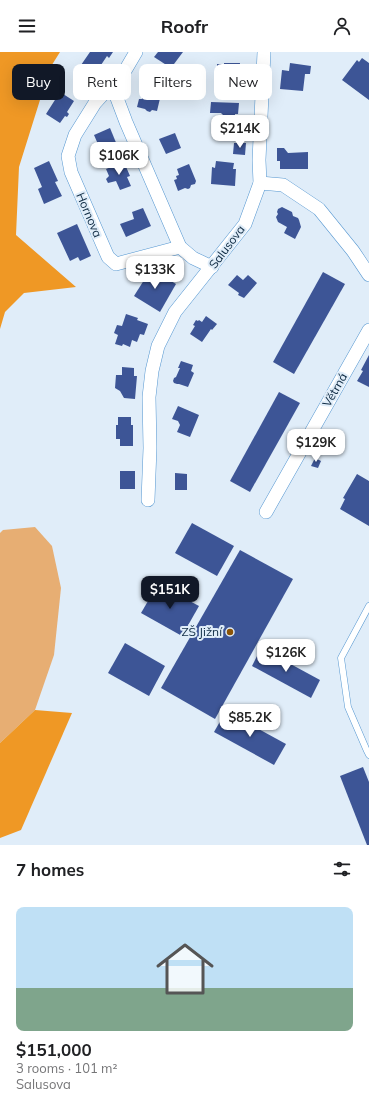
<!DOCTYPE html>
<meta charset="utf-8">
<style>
body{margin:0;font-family:Mulish,sans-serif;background:#f6f6f6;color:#202124;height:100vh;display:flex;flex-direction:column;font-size:15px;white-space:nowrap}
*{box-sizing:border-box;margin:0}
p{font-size:13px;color:#757577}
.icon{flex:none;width:22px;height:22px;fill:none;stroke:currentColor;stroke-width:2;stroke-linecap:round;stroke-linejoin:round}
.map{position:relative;height:793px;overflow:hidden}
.side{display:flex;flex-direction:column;background:#fff;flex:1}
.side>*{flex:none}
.hud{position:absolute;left:12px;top:12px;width:345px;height:36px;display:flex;gap:8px}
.price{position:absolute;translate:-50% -34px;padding:0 9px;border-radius:8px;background:#fff;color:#222;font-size:13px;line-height:26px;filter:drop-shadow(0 1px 2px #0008)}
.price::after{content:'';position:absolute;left:50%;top:24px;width:12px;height:9px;margin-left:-6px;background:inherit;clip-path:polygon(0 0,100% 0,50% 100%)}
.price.current{background:#111827;color:#fff}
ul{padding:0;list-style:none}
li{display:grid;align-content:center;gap:8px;height:212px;padding:0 16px}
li+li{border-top:1px solid #e0e0e0}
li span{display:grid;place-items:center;height:124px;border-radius:8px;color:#555}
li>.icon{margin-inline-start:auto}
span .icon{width:72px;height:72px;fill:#fffc;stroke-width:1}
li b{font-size:17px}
h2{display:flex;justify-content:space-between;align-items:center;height:48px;padding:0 16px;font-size:17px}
.pill{padding:0 14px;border-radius:8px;background:#fff;box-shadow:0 4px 16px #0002;font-size:14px;line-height:36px}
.pill.current{background:#111827;color:#fff}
header{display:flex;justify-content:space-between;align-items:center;height:52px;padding:0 16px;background:#fff;font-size:18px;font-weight:700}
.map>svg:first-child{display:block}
</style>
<header><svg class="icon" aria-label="menu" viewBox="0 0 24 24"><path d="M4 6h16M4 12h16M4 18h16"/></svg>Roofr<svg class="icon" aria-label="person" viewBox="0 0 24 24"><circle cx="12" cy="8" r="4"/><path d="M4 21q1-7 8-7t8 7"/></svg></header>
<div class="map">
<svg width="369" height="793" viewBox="0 0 369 793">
<rect width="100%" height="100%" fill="#e0edf9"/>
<polygon fill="#e7ae73" points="35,475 52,494 61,536 54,603 35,658 0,691 0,481 3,478"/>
<g fill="#ef9825">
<polygon points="0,0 60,0 50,16 19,115 16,183 76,235 24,241 5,260 0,277"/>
<polygon points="35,658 72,661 21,778 0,786 0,691"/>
</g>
<g fill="#3d5596">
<polygon points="90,0 113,0 109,6 107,4 95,22 81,13"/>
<polygon points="158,0 183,0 171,16 154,5"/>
<polygon points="362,6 369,11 369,48 342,28 357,8 359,10"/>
<polygon points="224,11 240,11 238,38 226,37 227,24 217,24 217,12 224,12"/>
<polygon points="290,11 311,14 310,22 305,22 303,39 280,37 282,18 289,19"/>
<polygon points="148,29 161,32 160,38 162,38 157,59 152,58 150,60 147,59 145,57 137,55 139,47 142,47 144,39 145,39"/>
<polygon points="60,40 74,49 67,60 69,62 67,65 65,64 60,71 46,62"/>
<polygon points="211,50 239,51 238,62 235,62 235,76 224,75 225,65 221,61 210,61"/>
<polygon points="110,76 117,93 101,99 94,83"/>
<polygon points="175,81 181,96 166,102 159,87"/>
<polygon points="234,91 246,91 245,103 233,102"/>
<polygon points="277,96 284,96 288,101 308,100 308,117 280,117 280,109 277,109"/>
<polygon points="49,109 58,129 55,130 62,144 44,152 38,137 42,135 34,116"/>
<polygon points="216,109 234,111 233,117 236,117 235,134 211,132 212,115 215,116"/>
<polygon points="124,110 130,124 127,125 131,134 120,138 116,129 108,131 106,127 109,124 106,117"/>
<polygon points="189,112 196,129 195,132 191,133 190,136 188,137 185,136 178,139 174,128 177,127 176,124 179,123 177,117"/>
<polygon points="282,155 292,160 293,164 298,166 299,168 301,175 295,187 284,181 287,175 278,170 276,165 278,162 277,160 278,157"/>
<polygon points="143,156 151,174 126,185 120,172 134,167 132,160"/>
<polygon points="77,172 91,204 80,209 78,205 70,209 57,181"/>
<polygon points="151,217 176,232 160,260 134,244"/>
<polygon points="323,220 345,232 294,322 273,310"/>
<polygon points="237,223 243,228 248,223 257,231 244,246 238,243 239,241 228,233"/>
<polygon points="126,262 138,266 137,268 148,272 144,283 140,282 137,290 132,288 130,295 123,292 122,294 115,292 118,283 114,281 117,273 122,274"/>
<polygon points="206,264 217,272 212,278 211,277 202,290 190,282 195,274 193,273 196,268 198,269 199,268 202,270"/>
<polygon points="369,303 369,335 357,329 363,319 361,318"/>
<polygon points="181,309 193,313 191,319 194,321 188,335 179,332 177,332 174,331 173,329 174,326 176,325 180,316 178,316"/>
<polygon points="122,315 134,316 134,324 137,324 135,347 124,346 120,339 115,336 116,323 122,323"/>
<polygon points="279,340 300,351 250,440 230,429"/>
<polygon points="178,354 199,363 190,385 177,380 180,373 178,369 172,367"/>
<polygon points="118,365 131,365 131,373 133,373 133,394 120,394 120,387 116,387 116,373 118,373"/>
<polygon points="315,406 321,409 318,416 311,414"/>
<rect x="120" y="419" width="15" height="18"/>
<polygon points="175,421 187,422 187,438 175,438"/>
<polygon points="357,422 369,429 369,474 340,457 345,447 343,446"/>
<polygon points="192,471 234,494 217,524 175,501"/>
<polygon points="240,498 293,527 215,667 161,636"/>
<polygon points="158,532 199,554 182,584 141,561"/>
<polygon points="125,591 165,614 149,644 108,621"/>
<polygon points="261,596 320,628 311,646 252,614"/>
<polygon points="226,659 286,692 274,713 214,680"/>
<polygon points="363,715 369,730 369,793 367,793 340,724"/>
</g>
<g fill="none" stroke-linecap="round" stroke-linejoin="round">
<defs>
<polyline id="lane" points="369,554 341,606 348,655 367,699 369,703"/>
<g id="street">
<polyline points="136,0 126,17 95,51 75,83 68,104 71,120 108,205 116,212 180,195"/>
<polyline points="112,33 126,70 180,195 193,206 212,215"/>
<polyline points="260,131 283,133 319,157 353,199 369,223"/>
<polyline points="148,448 150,396 149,345 152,319 158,294 175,260 245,172 260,131 259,108 264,0"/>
<polyline points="266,460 369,278"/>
</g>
</defs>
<use href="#lane" stroke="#5597d1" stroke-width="7"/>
<use href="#street" stroke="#5597d1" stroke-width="14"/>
<use href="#lane" stroke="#fff" stroke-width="6"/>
<use href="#street" stroke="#fff" stroke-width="13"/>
</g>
<circle fill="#8b5407" stroke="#e0edf9" stroke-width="1.5" cx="230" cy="580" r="4"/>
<g text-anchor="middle" stroke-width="4" stroke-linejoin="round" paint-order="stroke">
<g font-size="12" fill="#102c44" stroke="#e0edf9">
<text transform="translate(89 163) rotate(67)" y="4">Hornova</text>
<text transform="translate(227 195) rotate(-53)" y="4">Salusova</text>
<text transform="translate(335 338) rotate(-60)" y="4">Větrná</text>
</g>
<g font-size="12" fill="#102c44" stroke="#e0edf9" text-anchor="end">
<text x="222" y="584">ZŠ Jižní</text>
</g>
</g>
</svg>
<b class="price" style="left:240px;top:97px">$214K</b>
<b class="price" style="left:119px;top:124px">$106K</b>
<b class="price" style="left:155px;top:238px">$133K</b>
<b class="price" style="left:316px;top:411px">$129K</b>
<b class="price current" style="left:170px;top:558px">$151K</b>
<b class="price" style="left:286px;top:621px">$126K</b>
<b class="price" style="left:250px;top:686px">$85.2K</b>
<div class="hud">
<a class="pill current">Buy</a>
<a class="pill">Rent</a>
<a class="pill">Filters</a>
<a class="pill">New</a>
</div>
</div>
<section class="side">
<h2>7 homes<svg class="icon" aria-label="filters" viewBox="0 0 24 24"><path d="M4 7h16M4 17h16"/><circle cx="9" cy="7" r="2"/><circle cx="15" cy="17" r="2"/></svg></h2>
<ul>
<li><span style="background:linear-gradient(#bfe0f5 65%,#7fa58c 0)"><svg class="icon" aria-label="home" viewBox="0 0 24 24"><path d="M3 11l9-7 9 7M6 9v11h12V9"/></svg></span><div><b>$151,000</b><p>3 rooms · 101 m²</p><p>Salusova</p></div></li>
</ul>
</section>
